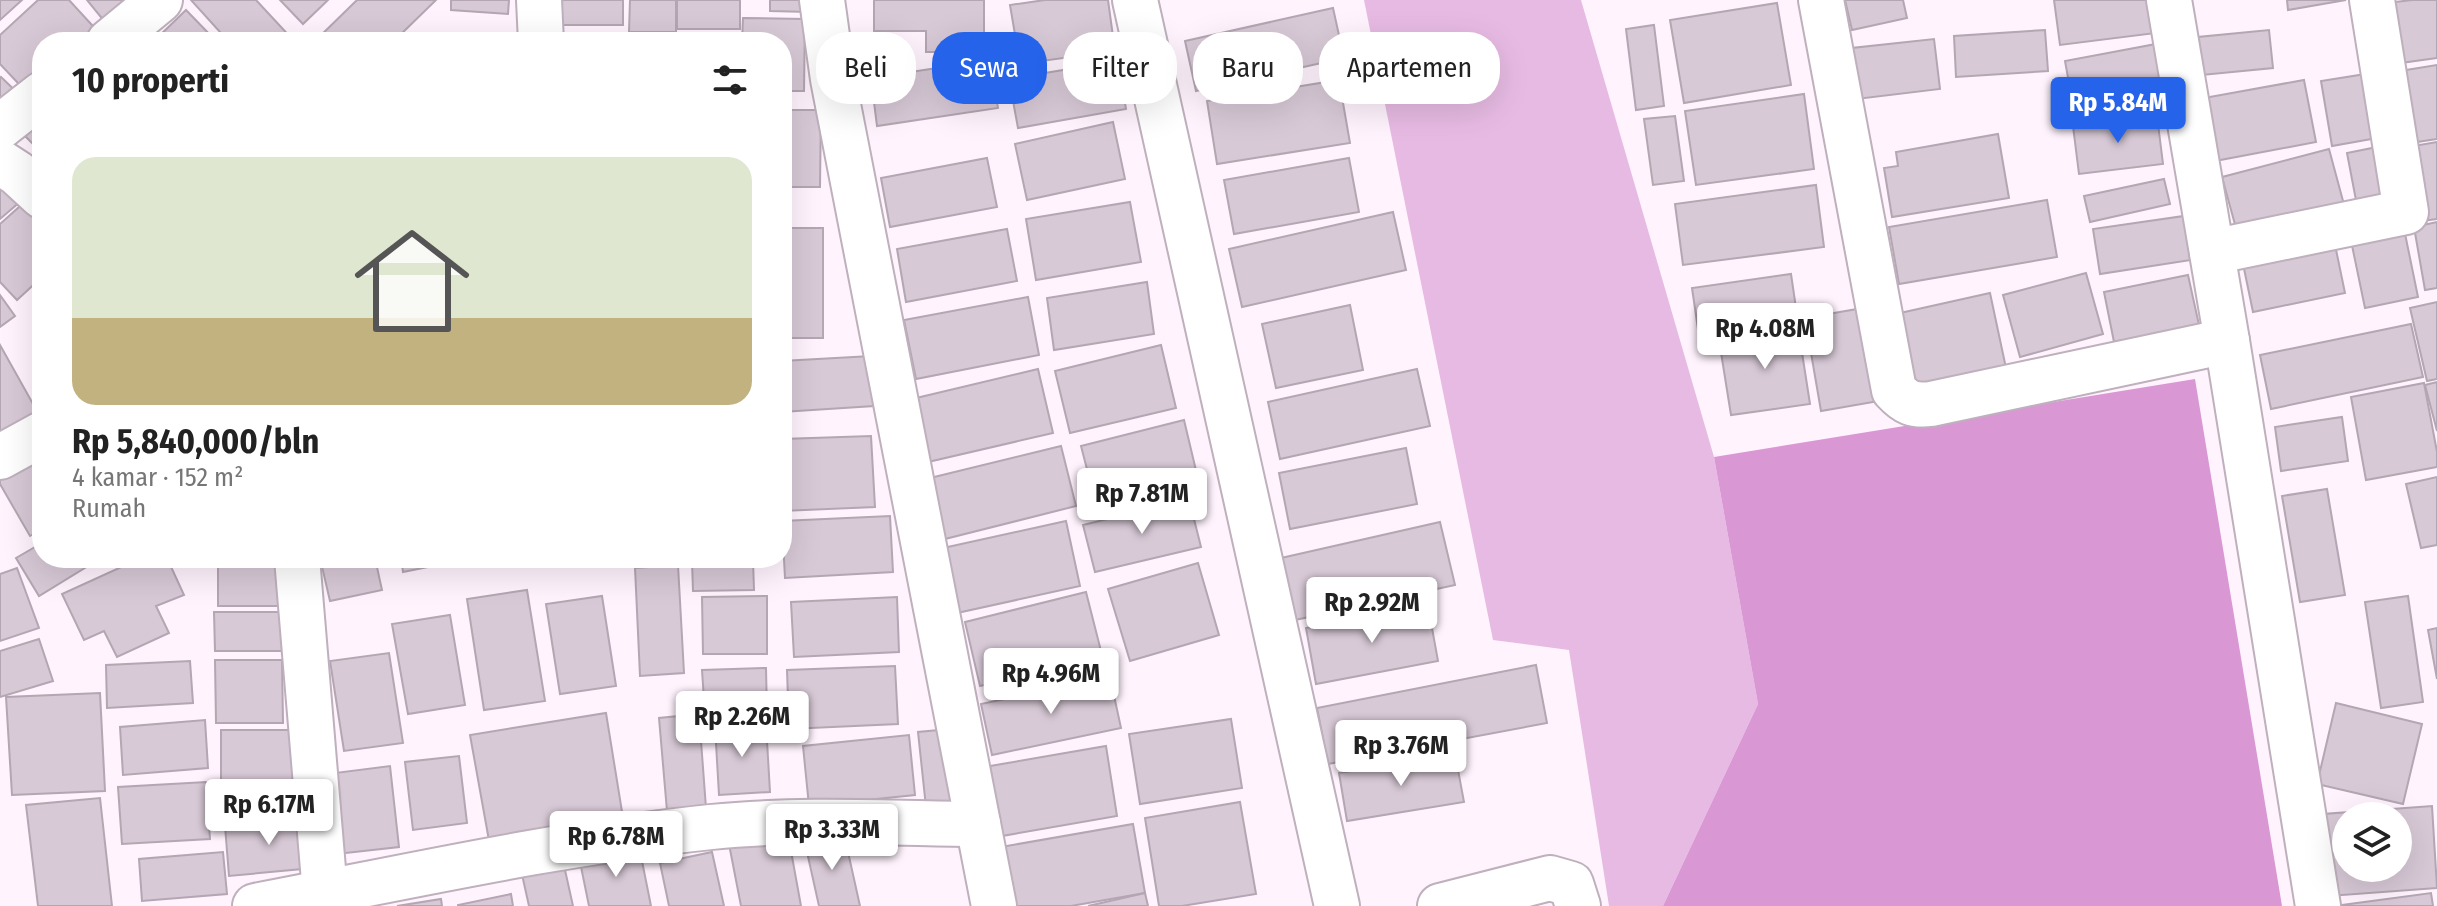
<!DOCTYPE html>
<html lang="id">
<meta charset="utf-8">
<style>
body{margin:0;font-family:"Fira Sans Condensed",sans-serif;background:#f2f2f2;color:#222;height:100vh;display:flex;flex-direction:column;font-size:30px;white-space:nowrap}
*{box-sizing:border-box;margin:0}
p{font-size:26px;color:#767676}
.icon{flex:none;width:44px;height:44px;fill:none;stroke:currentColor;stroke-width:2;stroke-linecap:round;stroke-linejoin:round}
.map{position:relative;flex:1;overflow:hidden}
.panel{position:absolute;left:32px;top:32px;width:760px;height:536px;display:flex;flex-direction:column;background:#fff;border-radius:32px;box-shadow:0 8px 32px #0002}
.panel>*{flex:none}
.guide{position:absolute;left:816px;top:32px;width:760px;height:72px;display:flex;gap:16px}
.controls{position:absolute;left:2332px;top:802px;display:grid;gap:16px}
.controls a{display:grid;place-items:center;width:80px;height:80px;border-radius:50%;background:#fff;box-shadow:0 8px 32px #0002;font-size:40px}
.price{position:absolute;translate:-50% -68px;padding:0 18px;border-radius:8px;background:#fff;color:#222;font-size:26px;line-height:52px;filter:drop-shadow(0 2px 4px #0008)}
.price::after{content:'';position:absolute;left:50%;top:48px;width:24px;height:18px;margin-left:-12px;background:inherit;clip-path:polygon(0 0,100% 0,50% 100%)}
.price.selected{background:#2563eb;color:#fff}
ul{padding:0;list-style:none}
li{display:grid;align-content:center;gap:16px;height:424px;padding:0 40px}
li span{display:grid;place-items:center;height:248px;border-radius:24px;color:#555}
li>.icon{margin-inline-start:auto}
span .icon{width:144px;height:144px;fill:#fffc;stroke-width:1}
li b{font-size:34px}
h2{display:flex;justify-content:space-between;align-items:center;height:96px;padding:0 40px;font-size:34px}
.pill{padding:0 28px;border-radius:32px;background:#fff;box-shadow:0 8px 32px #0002;font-size:28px;line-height:72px}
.pill.selected{background:#2563eb;color:#fff}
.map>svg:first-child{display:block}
</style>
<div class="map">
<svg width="2437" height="906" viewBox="0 0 2437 906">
<rect width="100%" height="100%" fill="#fff3fd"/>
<polygon fill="#e7bae3" points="1364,0 1581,0 1714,457 1758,704 1663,906 1609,906 1569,650 1493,640"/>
<polygon fill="#d998d4" points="2195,379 2282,906 1663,906 1758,704 1714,457"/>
<g fill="#d7c9d6" stroke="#b4a6b3" stroke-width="2" fill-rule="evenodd">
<polygon points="0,0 22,0 0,20"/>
<polygon points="38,0 69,0 102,36 95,42 42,42 42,92 34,100 0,64 0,35"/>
<polygon points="87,0 142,0 109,27"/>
<polygon points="191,0 256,0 295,42 229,42"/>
<polygon points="280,0 328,0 303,24"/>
<polygon points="357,0 436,0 393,42 314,42"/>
<polygon points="451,0 509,0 508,14 451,10"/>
<rect x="554" y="0" width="69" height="25"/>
<polygon points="630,0 676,0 676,32 629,32"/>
<rect x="677" y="0" width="63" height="29"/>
<polygon points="770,0 809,0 809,12 770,11"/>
<polygon points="874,0 984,0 984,52 926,52 926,31 874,31"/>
<polygon points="1045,0 1108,0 1115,51 1020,64 1010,5"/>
<polygon points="1845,0 1903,0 1907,18 1852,30"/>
<polygon points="2054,0 2151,0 2156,33 2060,45"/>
<polygon points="2287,0 2346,0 2288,10"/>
<polygon points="2412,0 2437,0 2437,58 2386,65 2378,4"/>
<polygon points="1777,3 1791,85 1684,103 1670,20"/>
<polygon points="1333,8 1344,58 1196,91 1185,41"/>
<polygon points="186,10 217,42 153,42"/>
<polygon points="743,18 805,19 804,91 782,91 782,42 742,42"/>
<polygon points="1654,25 1664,106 1636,110 1626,29"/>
<polygon points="2045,30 2048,71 1956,77 1954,36"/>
<polygon points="2269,30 2273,68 2202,75 2198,37"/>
<polygon points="575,39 711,41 711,42 575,42"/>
<polygon points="1934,39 1940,89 1857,99 1852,48"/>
<polygon points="2156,44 2166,98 2075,116 2065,61"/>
<polygon points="990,60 998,108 877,126 871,78"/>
<polygon points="1118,61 1126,109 1018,128 1009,79"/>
<polygon points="2437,65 2437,139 2397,145 2387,73"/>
<polygon points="2372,73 2383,137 2332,146 2321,81"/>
<polygon points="1,77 25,100 0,125 0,78"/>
<polygon points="1339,80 1350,143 1217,164 1207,101"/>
<polygon points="2304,80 2316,142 2215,161 2204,98"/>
<polygon points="1804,94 1814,169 1696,185 1685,111"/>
<polygon points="782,110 821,110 820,187 782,187"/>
<polygon points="42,111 42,153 21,132"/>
<polygon points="1675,116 1684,181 1653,185 1644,119"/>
<polygon points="2157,116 2163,164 2079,174 2073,126"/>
<polygon points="1113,122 1125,179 1027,200 1015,144"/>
<polygon points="1998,134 2009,198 1892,217 1884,168 1898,166 1896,152"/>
<polygon points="2437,142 2437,219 2415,222 2402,148"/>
<polygon points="2382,146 2396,208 2359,216 2347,153"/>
<polygon points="2329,149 2346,212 2239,239 2222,177"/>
<polygon points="987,158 997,207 890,227 881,178"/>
<polygon points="1349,158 1359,212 1234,234 1224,180"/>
<polygon points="0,166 28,195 0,219"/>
<polygon points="2164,179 2170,204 2090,222 2084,196"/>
<polygon points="1816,185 1824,247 1683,265 1675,204"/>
<polygon points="28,199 42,214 42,277 17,300 0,282 0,224"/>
<polygon points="2047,200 2057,257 1899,284 1889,227"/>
<polygon points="1130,202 1141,262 1036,280 1026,219"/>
<polygon points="1393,212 1406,270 1242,307 1229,249"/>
<polygon points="2184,216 2191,260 2100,274 2093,229"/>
<polygon points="2402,219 2418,297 2365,308 2349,231"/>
<polygon points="2437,222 2437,288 2425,290 2414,227"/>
<rect x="782" y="228" width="41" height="110"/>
<polygon points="1007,229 1017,281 906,302 897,249"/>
<polygon points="2334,240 2345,293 2253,312 2242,259"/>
<polygon points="2086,273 2103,334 2020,357 2003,295"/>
<polygon points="1791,274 1797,315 1698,329 1692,288"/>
<polygon points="2188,275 2199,325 2114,342 2104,292"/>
<polygon points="1147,282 1154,334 1054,350 1047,298"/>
<polygon points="1990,293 2006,368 1915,388 1900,313"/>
<polygon points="0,295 15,316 0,327"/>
<polygon points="1028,297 1039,355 916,379 904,320"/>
<polygon points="2437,302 2437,379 2427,381 2410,308"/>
<polygon points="1350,305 1363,370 1276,388 1262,324"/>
<polygon points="1863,308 1879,401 1821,411 1805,318"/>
<polygon points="2411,324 2423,377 2271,409 2260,355"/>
<polygon points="1798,327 1810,404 1731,415 1719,340"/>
<polygon points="0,345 42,420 0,452"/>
<polygon points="1161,345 1176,408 1070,433 1055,371"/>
<polygon points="871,356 874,406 782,412 782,361"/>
<polygon points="1038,369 1053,433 928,462 912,399"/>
<polygon points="1417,369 1430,426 1280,459 1268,402"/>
<polygon points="2437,382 2437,431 2425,385"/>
<polygon points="2424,383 2437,452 2437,467 2366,480 2351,397"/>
<polygon points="2342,417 2348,461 2281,471 2275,427"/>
<polygon points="1184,420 1199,483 1097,508 1081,446"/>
<polygon points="871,436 875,507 782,511 782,439"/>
<polygon points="42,443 42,529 30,536 0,484 0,466"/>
<polygon points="1061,446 1076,506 945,539 930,478"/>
<polygon points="1406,448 1417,504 1290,529 1279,473"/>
<polygon points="2437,477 2437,545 2421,548 2406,484"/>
<polygon points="2327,489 2345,595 2300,602 2282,496"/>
<polygon points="1189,499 1201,547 1095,572 1083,525"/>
<polygon points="890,516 893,572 785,578 782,521"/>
<polygon points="1066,521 1080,586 957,613 943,548"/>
<polygon points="1440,522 1455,585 1295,620 1281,558"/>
<polygon points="42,543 42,558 101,558 39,596 16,558"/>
<polygon points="141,558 167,558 184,595 156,606 169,633 117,657 104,631 84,640 62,594"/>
<rect x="218" y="558" width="62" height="48"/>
<polygon points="320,558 375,558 382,590 330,601"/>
<polygon points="401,558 467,558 468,559 403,572"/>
<polygon points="753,560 754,590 693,591 692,561"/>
<polygon points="1198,563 1219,635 1130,661 1108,589"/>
<polygon points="678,565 684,673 640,676 635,568"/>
<polygon points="17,568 39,628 0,641 0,574"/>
<polygon points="527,590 545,701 484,710 467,599"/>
<polygon points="1086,592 1102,655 980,686 965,622"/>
<polygon points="602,596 616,686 560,694 546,604"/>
<polygon points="767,596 767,654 703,654 702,597"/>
<polygon points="2408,596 2423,702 2381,708 2365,602"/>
<polygon points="897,597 899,652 794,657 791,602"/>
<polygon points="1428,606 1438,661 1316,684 1306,628"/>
<polygon points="214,612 286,612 286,651 215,651"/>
<polygon points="450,615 465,705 408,714 392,624"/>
<polygon points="2437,628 2437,679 2428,630"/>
<polygon points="39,639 53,681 0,697 0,651"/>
<polygon points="389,653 403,743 344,751 330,661"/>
<polygon points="215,660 282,660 283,723 216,723"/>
<polygon points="190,661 193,703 107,708 106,665"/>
<polygon points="1536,665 1547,723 1328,764 1317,708"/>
<polygon points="895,666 898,724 789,729 787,670"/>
<polygon points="766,668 767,713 705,715 702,670"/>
<polygon points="1110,677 1121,728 992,755 981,704"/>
<polygon points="100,693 105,791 12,795 6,697"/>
<polygon points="2336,703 2422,724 2403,804 2317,784"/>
<polygon points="606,713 624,824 490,846 470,735"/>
<polygon points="699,714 706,808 667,811 659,718"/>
<polygon points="1231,719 1242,788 1140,804 1129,734"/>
<polygon points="205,720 208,768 123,775 120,727"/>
<polygon points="766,724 770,792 719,795 715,726"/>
<polygon points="949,729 958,804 926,807 918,732"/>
<polygon points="221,730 299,730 300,814 221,814"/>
<polygon points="909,735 915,795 809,806 803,746"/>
<polygon points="1106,746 1117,816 1002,836 990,766"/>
<polygon points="1455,754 1464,802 1347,821 1339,773"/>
<polygon points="459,756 467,823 413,830 405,762"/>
<polygon points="390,766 399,847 328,855 319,775"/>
<polygon points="206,782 210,839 122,844 118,787"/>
<polygon points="100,798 112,906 38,906 26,805"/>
<polygon points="1240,802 1256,894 1182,906 1159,906 1145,818"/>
<path d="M2432,806l5,82 -108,8 -6,-82zM2346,816h52v52h-52z"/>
<polygon points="308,819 313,868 229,876 225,826"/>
<polygon points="1133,824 1145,893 1071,906 1012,906 1001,847"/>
<polygon points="787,829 801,906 741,906 728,839"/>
<polygon points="844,834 860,906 819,906 805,843"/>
<polygon points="639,846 651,906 589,906 579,857"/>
<polygon points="223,852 227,894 142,901 139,859"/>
<polygon points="712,852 724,906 669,906 660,863"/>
<polygon points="563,861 573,906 529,906 521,870"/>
<polygon points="1145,893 1148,906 1088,906"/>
<polygon points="2431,893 2433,906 2343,906 2342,905"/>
<polygon points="511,894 513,906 458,906 458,905"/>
<polygon points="441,899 442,906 397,906"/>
</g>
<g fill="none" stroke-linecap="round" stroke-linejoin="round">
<defs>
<g id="minor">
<polyline points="539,0 541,42"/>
<polyline points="822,0 833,79 994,906"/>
<polyline points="1135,0 1337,906"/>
<path d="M1821,0l73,390c12,13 19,16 37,14l296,-63"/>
<polyline points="2169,0 2227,341 2318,906"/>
<polyline points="109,42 160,0"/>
<polyline points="0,127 42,94"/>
<polyline points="0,162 17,173 42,196"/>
<polyline points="2212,252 2406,212 2372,0"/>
<polyline points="0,457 42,434"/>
<polyline points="297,558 325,893"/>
<path d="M255,906c152,-29 302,-63 456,-79 88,-9 178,-4 267,-3"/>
<polyline points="1440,906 1550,878 1571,884 1578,906"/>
</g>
</defs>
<use href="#minor" stroke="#beb0bc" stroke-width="48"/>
<use href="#minor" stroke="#fff" stroke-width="44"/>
</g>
</svg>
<div class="controls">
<a><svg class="icon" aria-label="layers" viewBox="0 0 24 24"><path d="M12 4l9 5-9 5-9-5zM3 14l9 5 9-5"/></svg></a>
</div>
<b class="price selected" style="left:2118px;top:145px">Rp 5.84M</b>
<b class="price" style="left:1765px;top:371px">Rp 4.08M</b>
<b class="price" style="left:1142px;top:536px">Rp 7.81M</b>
<b class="price" style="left:1372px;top:645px">Rp 2.92M</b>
<b class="price" style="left:1051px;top:716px">Rp 4.96M</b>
<b class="price" style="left:742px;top:759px">Rp 2.26M</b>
<b class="price" style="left:1401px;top:788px">Rp 3.76M</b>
<b class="price" style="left:269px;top:847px">Rp 6.17M</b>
<b class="price" style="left:832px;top:872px">Rp 3.33M</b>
<b class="price" style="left:616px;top:879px">Rp 6.78M</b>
<div class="guide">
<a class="pill">Beli</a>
<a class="pill selected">Sewa</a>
<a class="pill">Filter</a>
<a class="pill">Baru</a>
<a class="pill">Apartemen</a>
</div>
<section class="panel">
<h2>10 properti<svg class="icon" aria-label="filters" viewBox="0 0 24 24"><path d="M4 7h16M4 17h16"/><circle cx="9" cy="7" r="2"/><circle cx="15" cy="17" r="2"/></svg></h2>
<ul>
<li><span style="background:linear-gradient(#dfe7d0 65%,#c2b280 0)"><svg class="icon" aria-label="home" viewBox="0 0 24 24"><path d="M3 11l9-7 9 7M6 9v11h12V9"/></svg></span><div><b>Rp 5,840,000/bln</b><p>4 kamar · 152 m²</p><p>Rumah</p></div></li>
</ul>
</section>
</div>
